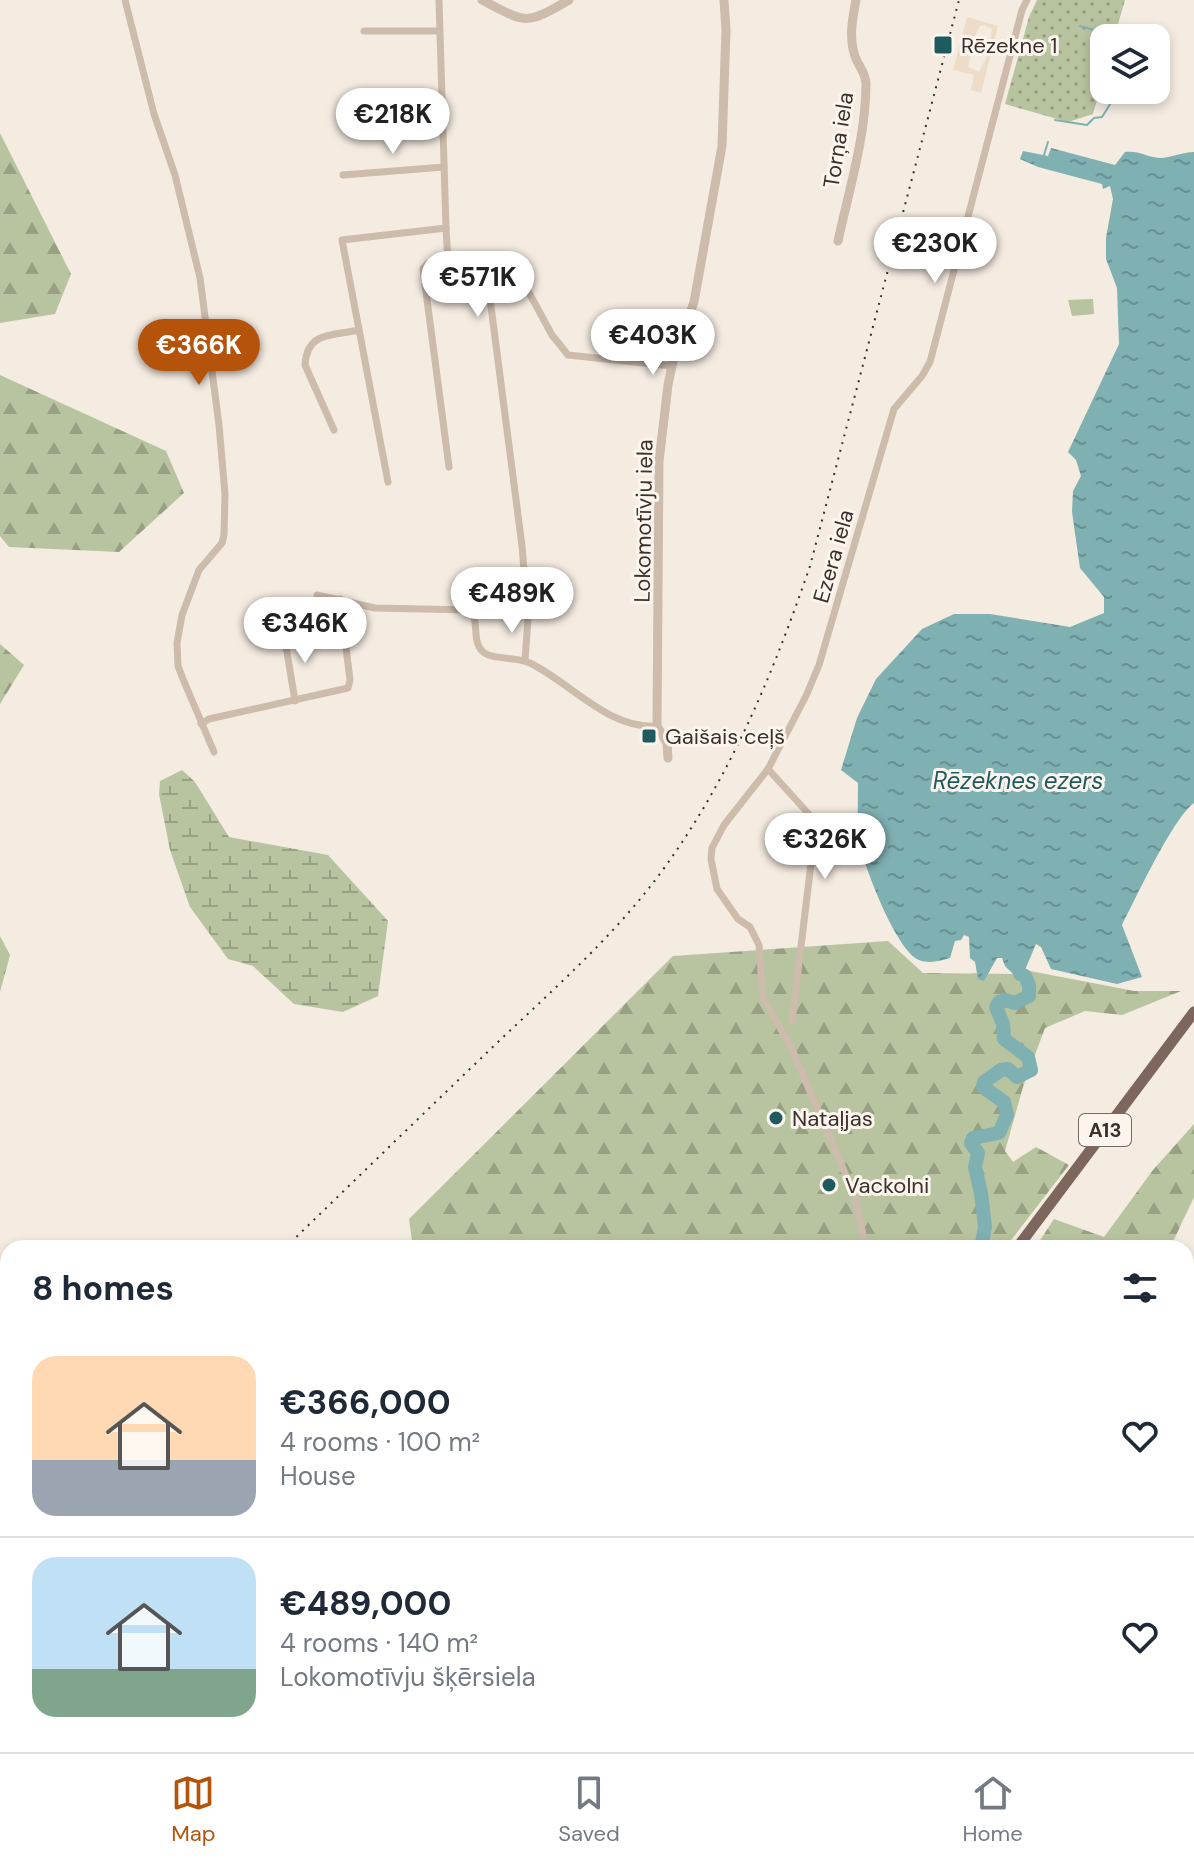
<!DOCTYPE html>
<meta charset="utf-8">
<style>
body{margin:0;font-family:"DM Sans",sans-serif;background:#f2f2f3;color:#1f2937;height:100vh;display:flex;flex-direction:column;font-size:30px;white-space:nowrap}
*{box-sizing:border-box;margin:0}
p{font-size:26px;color:#747a83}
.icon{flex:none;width:44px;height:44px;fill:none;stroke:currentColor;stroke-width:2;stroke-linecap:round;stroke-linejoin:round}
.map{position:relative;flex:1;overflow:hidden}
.drawer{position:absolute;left:0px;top:1240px;width:1194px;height:512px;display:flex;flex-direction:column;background:#fff;border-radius:24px 24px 0 0;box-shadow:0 4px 12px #0003}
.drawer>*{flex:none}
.buttons{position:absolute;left:1090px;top:24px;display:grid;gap:16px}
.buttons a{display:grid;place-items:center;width:80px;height:80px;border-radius:16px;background:#fff;box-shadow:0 4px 12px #0003;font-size:40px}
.price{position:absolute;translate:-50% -68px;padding:0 18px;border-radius:28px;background:#fff;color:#222;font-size:26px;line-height:52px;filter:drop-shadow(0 2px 4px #0008)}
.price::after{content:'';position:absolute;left:50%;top:48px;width:24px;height:18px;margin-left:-12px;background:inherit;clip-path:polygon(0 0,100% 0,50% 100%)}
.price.current{background:#b45309;color:#fff}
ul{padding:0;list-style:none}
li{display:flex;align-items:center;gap:24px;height:200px;padding:0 32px}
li+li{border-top:2px solid #e0e1e3}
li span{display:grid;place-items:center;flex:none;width:224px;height:160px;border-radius:24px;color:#555}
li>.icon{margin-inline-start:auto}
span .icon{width:96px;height:96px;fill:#fffc;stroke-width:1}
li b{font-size:34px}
h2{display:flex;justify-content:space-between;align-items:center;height:96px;padding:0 32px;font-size:34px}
.dock{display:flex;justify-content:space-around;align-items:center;height:112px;border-top:2px solid #e0e1e3;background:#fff;font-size:22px;color:#747a83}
.dock a{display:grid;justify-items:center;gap:4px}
.dock .current{color:#b45309}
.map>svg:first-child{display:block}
</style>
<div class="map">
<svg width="1194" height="1752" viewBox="0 0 1194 1752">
<defs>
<pattern id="grass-dots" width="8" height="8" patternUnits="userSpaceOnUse" patternTransform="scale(2)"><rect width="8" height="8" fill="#b8c4a0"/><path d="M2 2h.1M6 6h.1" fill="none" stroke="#97a083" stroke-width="1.8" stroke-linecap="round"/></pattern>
<pattern id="forest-firs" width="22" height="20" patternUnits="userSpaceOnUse" patternTransform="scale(2)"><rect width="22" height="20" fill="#b8c4a0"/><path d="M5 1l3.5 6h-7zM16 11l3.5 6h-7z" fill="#97a083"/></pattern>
<pattern id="wetland-marsh" width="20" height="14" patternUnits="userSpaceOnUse" patternTransform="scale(2)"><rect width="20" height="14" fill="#b8c4a0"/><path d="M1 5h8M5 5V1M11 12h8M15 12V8" fill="none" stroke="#97a083"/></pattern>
<pattern id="water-ripples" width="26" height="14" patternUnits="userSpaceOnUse" patternTransform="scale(2)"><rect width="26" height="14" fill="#7fb0b2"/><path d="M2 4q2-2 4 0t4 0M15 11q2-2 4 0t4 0" fill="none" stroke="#699091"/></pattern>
</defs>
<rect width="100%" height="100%" fill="#f4ebe1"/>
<polygon fill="url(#grass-dots)" points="1037,0 1125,0 1114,38 1104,38 1104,76 1093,114 1068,122 1005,104 1029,17"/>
<g fill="url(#forest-firs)">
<polygon points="0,133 71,274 55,314 0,323"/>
<polygon points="0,375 166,451 184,493 119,552 9,547 0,536"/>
<polygon points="0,644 24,665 0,704"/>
<polygon points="0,936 10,955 0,992"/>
<polygon points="888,941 923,973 1020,974 1025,970 1134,991 1181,991 1122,1015 1085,1011 1045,1028 1023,1087 1005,1151 1013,1162 1036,1147 1069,1165 1005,1248 413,1248 409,1219 673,956"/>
<polygon points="1194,1124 1194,1197 1170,1248 1035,1248 1054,1219 1104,1237 1153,1170"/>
<polygon points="1186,1296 1194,1298 1194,1752 854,1752 859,1744 1186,1744"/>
<polygon points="293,1744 796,1744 795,1752 290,1752"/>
</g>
<polygon fill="url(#wetland-marsh)" points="182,770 195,782 229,837 328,855 388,921 378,996 343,1012 294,1004 253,966 228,959 190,907 170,850 159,794 160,781"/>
<polygon fill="#b8c4a0" points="1093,299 1094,314 1072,316 1068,300"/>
<path fill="#ecdcc8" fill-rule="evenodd" d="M967,17l31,9 -17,67 -10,-3 3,-15 -21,-5zM984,25l8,4 -5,27 -8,16 -11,-5 8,-34 4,-7z"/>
<g fill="url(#water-ripples)">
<path d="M1051,148l64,17 10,-13c13,-2 22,5 35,6 11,0 22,-6 34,-6v651c-21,15 -58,95 -72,122l20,52 -25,7 -66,-15 -10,-22 -5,-3 -11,26 -5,4h-7l-8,-8 -3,-8h-5l-13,23 -6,-2 -3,-17 -5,-4 -1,-21 -5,-2 -3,5 -6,1 -5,17c-11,3 -20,6 -31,2 -22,-8 -57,-97 -60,-121 -2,-18 -1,-38 -1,-56l-17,-13 16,-52 19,-39 46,-50 32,-15h36l80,13 34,-14v-16l-24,-29 -8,-56 1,-21 8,-15 -5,-16 -8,-8 51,-108 -2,-56 -11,-29v-21l7,-39 -3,-13 -7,3 -1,-5 -64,-17 -18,-8 3,-8 25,5z"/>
<polygon points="1186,1641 1194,1643 1194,1701 1186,1703 1186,1683 1190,1666 1186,1664"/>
</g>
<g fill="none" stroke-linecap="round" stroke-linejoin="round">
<g stroke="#7fb0b2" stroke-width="2">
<polyline points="1080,26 1108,34 1112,38"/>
<polyline points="1055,120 1087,125 1094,118 1102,117 1119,90"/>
<polyline points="1044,155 1048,142"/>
</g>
<g stroke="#7fb0b2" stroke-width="14">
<polyline points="981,1248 985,1227 981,1193 975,1167 978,1153 971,1143 973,1138 999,1133 1007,1115 1004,1102 983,1087 984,1082 1001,1070 1008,1069 1017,1077 1031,1070 1028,1057 1004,1039 1003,1024 996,1007 999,1002 1005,1000 1015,1003 1029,996 1029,985 1025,976 1020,974"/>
<polyline points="1048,1752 1053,1744"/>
</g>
<g stroke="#cdbbac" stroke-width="7">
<polyline points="125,0 154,114 175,175 200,278 219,425 225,494 224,535 222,543 199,570 182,615 177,643 178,666 183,679 214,752"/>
<polyline points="364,31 439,31"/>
<polyline points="363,112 442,107"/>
<polyline points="343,175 444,167"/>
<polyline points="446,228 448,261"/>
<path d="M334,430l-29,-65c2,-34 27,-29 54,-35"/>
<polyline points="449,467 423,269 428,263 480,261 493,278"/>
<polyline points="388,482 342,240 446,228 439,0"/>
<path d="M317,595l58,13 96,2c8,11 1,31 11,41 11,10 35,5 48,12 41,20 79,67 127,63"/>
<polyline points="284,634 295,701"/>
<polyline points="525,660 528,619 522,546 489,291 493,278 514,274 521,278 552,335 568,355 672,366"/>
<polyline points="201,724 209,719 348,688 350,680 340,599"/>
<polyline points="768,769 816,822 792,1021"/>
<polyline points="866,1248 854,1194 790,1045 763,998 759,945 750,927 738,919 717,889 711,859 712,848 724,825 768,769 806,696 819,665 894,409 922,376 930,362 1022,10 1027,0"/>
</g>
<g stroke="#cdbbac" stroke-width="9">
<path d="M482,0c45,23 42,26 87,0"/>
<path d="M838,241c11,-51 28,-105 28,-158 -1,-10 -5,-14 -9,-22 -9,-19 -5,-41 -1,-61"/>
<polyline points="668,758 667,743 657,726 659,461 668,385 673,361 694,302 722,146 726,30 724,0"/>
</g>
<g stroke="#7d675c" stroke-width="11">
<polyline points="1017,1248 1194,1012"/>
<polyline points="814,1752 815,1744"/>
</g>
<g stroke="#3b302b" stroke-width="2" stroke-dasharray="2 6" stroke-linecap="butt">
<path d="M285,1248c71,-69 142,-138 214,-207 57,-54 116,-106 163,-170 68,-93 111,-197 148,-305l149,-566"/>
<polyline points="0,1522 8,1514"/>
</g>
</g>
<g fill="#1f5a5e" stroke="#fbf5ee" stroke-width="3">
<rect x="933" y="35" width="20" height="20" rx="4"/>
<rect x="641" y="728" width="16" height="16" rx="4"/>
<circle cx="776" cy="1118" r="8"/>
<circle cx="829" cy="1185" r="8"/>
</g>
<g text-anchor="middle" stroke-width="6" stroke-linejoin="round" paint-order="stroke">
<rect fill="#fbf5ee" stroke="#756b66" stroke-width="2" x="1079" y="1114" width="52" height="32" rx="6"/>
<g font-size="20" font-weight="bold" fill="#3b302b">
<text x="1105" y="1137">A13</text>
</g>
<g font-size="22" fill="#3b302b" stroke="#fbf5ee" text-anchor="start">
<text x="961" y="53">Rēzekne 1</text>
<text x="665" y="744">Gaišais ceļš</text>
<text x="792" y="1126">Nataļjas</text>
<text x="845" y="1193">Vackolni</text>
</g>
<g font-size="22" fill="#3b302b" stroke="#fbf5ee">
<text transform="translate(838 140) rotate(-81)" y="8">Torņa iela</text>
<text transform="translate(643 521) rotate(-89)" y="8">Lokomotīvju iela</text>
<text transform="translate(833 556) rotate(-74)" y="8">Ezera iela</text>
</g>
<g font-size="24" font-style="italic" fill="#1f5a5e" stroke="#fbf5ee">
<text x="1018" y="789">Rēzeknes ezers</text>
</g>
</g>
</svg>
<div class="buttons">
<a><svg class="icon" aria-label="layers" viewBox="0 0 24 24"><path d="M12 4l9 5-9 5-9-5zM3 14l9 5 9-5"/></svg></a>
</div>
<b class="price" style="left:393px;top:156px">€218K</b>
<b class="price" style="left:935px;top:285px">€230K</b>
<b class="price" style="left:478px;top:319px">€571K</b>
<b class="price" style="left:653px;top:377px">€403K</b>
<b class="price current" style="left:199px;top:387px">€366K</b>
<b class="price" style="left:512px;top:635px">€489K</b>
<b class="price" style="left:305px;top:665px">€346K</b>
<b class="price" style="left:825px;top:881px">€326K</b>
<section class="drawer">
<h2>8 homes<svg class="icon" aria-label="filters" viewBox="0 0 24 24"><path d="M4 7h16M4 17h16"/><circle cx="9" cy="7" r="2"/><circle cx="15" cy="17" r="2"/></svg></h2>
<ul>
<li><span style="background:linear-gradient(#ffd9b3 65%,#9aa5b1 0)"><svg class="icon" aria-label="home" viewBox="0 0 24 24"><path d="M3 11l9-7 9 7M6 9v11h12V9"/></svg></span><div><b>€366,000</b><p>4 rooms · 100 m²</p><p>House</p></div><svg class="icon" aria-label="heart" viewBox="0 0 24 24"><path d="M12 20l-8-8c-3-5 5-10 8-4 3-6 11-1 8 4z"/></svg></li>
<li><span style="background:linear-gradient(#bfe0f5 70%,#7fa58c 0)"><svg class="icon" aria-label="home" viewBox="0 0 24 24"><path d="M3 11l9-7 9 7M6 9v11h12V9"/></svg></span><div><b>€489,000</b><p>4 rooms · 140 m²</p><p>Lokomotīvju šķērsiela</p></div><svg class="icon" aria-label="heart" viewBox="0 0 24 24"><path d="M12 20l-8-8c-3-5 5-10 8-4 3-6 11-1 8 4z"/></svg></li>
</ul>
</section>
</div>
<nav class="dock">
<a class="current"><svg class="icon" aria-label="map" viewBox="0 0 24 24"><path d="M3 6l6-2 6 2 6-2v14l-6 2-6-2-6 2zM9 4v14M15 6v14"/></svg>Map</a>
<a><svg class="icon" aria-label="saved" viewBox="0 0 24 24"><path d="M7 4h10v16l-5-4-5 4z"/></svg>Saved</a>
<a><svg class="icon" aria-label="home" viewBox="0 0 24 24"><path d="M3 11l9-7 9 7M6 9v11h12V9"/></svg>Home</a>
</nav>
